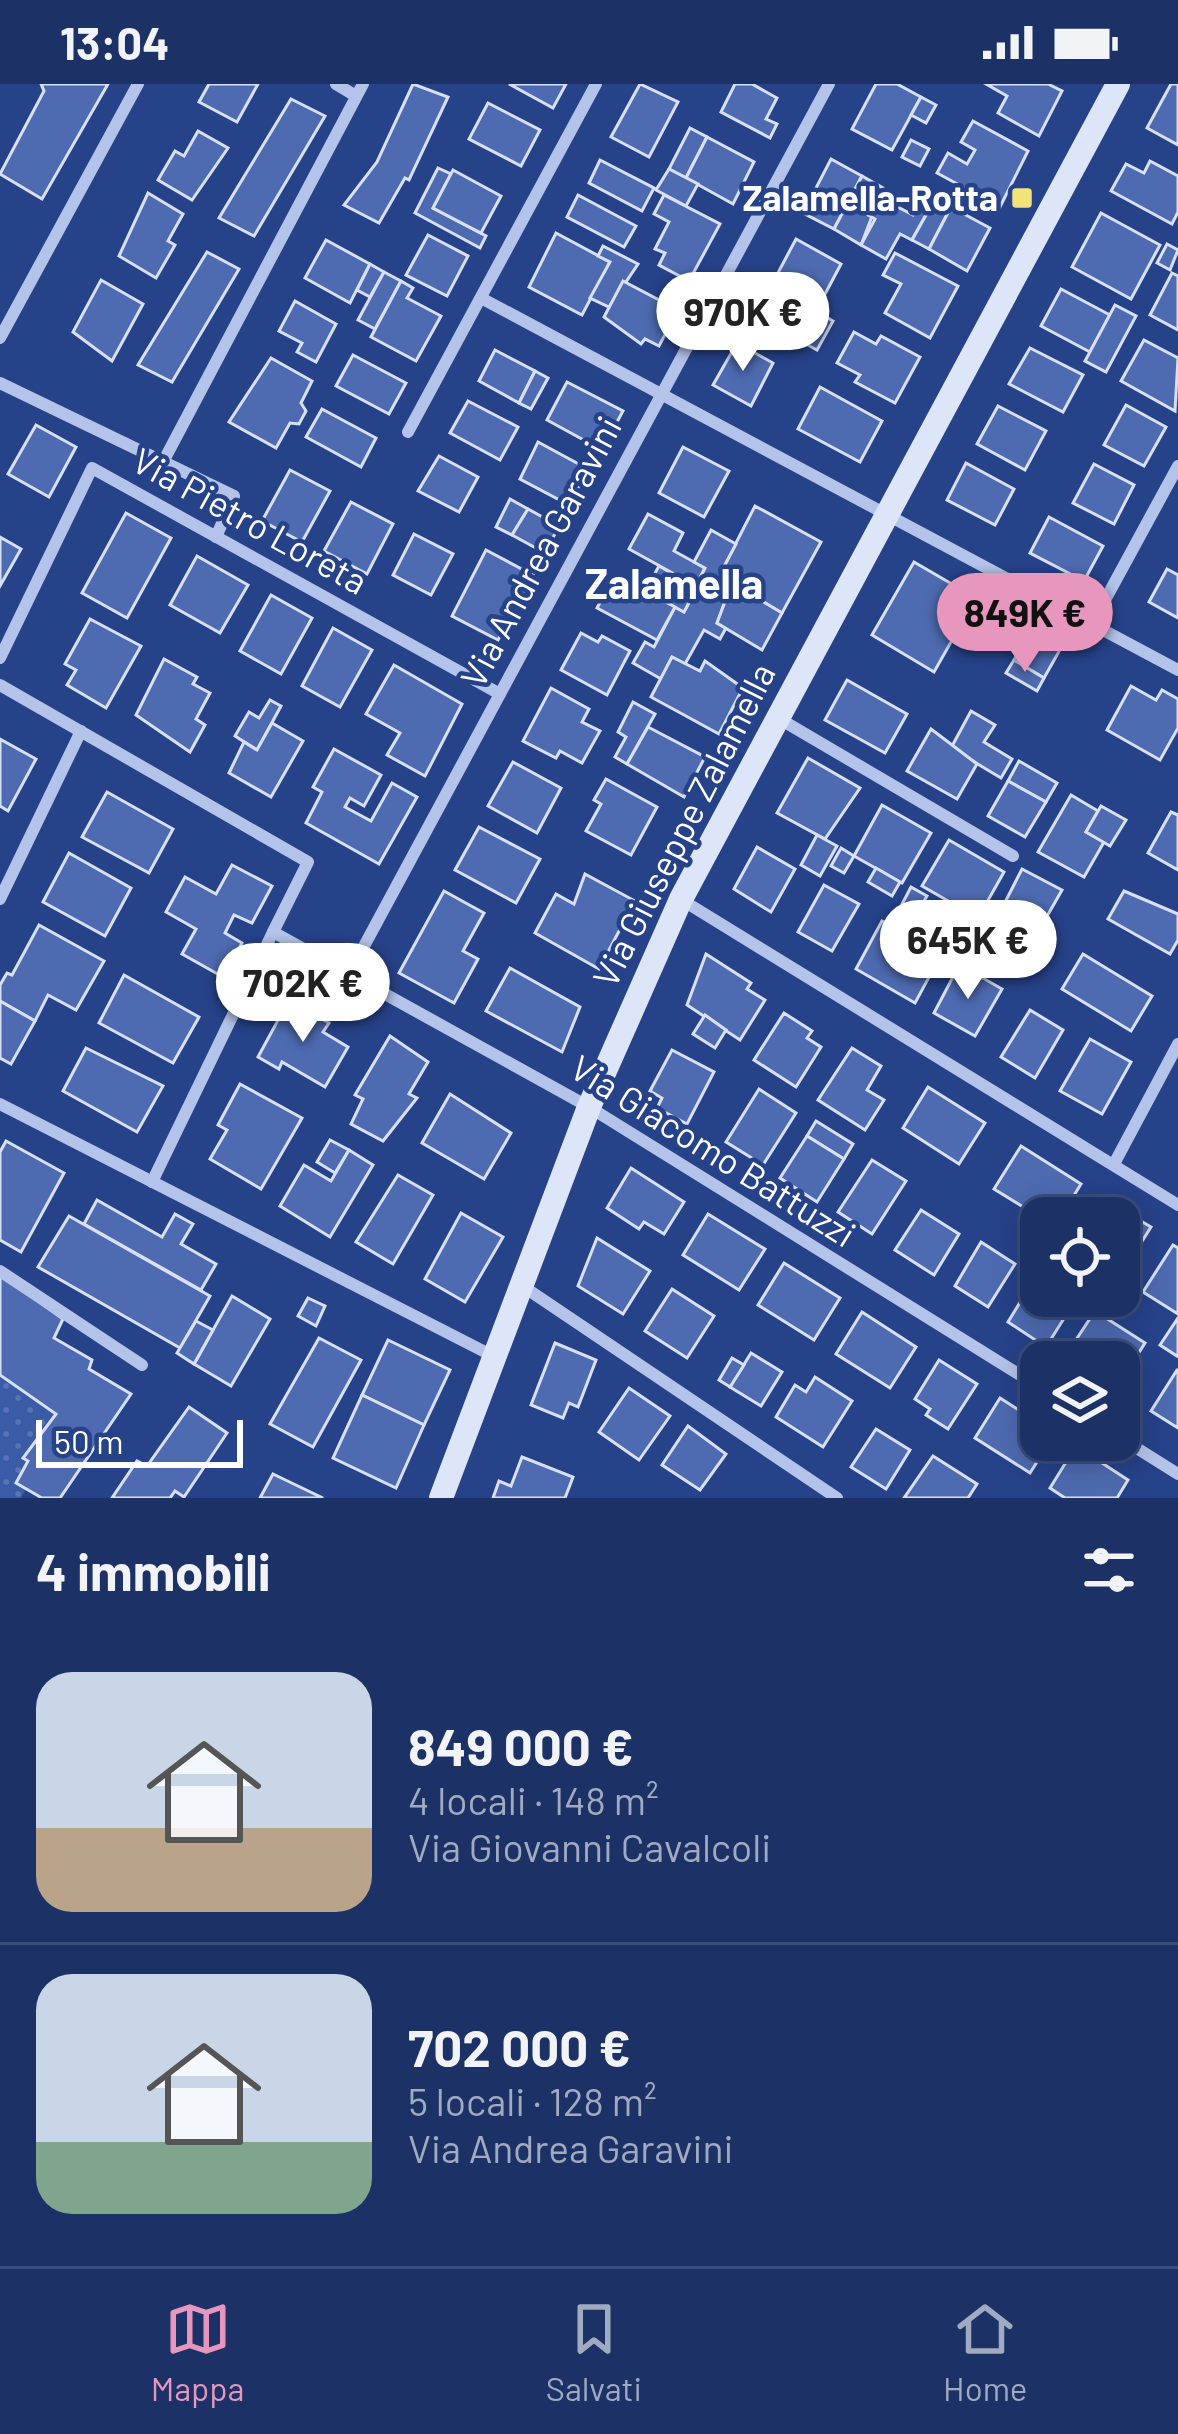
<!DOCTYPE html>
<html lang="it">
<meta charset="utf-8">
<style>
body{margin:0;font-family:Barlow,sans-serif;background:#293e70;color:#f1f3f6;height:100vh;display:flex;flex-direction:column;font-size:45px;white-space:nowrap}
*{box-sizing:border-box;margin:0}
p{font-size:39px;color:#a0aac0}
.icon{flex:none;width:66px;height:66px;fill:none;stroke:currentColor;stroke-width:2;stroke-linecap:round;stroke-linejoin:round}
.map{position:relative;height:1414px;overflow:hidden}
.panel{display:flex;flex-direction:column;background:#1c3267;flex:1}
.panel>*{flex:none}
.fabs{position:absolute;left:1020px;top:1113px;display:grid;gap:24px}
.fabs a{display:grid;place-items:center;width:120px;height:120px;border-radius:24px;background:#1c3267;box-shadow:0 6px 30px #0003,0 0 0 3px #3a4d7b;font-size:60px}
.scale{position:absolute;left:36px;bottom:30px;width:207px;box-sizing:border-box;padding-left:12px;border:6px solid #fff;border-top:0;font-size:33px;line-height:42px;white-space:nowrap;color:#fff;-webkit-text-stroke:9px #264289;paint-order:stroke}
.price{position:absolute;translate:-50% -102px;padding:0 27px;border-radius:42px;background:#fff;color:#222;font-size:39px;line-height:78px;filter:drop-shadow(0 3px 6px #0008)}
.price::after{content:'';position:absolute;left:50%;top:72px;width:36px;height:27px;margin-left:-18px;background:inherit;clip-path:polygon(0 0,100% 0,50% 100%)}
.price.on{background:#e797bd;color:#111}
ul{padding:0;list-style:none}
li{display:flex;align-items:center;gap:36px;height:300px;padding:0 36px}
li+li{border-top:3px solid #3a4d7b}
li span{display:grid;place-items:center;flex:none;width:336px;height:240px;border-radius:36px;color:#555}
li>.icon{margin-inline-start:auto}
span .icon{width:144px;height:144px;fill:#fffc;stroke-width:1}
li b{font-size:51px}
h2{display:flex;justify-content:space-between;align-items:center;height:144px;padding:0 36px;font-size:51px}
.status{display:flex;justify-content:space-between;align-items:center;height:84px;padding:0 60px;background:#1c3267;direction:ltr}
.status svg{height:33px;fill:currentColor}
.tabs{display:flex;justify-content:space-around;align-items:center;height:168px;border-top:3px solid #3a4d7b;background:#1c3267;font-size:33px;color:#a0aac0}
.tabs a{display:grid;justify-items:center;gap:6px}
.tabs .on{color:#e797bd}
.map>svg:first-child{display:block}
</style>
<div class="status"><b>13:04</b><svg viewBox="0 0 49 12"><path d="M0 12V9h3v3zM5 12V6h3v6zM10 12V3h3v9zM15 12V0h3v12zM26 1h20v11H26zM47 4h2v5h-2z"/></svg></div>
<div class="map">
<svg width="1178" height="1414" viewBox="0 0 1178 1414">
<defs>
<pattern id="green-dots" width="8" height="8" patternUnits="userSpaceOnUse" patternTransform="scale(3)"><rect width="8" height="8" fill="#3a5ba6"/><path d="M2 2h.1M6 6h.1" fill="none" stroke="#5874b3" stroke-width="1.8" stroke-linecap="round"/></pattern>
</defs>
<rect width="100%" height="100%" fill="#264289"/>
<polygon fill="url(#green-dots)" points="0,1291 56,1330 23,1373 28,1377 16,1398 26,1405 21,1414 0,1414"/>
<g fill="#4e6bb1" stroke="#d7e0f7" stroke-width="3">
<polygon points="41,0 108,0 42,115 0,90 44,7"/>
<polygon points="209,0 258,0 237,38 199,18"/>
<polygon points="413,0 448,13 409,96 405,94 379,139 344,121 377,78"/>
<polygon points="509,0 566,0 553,24"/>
<polygon points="640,0 678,18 649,73 611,53"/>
<polygon points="735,0 752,0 777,14 766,35 777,40 770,54 721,28"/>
<polygon points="876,0 897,0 921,13 892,66 852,45"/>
<polygon points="986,0 1048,0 1062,7 1039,52 998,29 1007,12"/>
<polygon points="1171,0 1178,0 1178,61 1147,44"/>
<polygon points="921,13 936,21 926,39 911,31"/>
<polygon points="291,15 325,32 254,152 219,134"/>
<polygon points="488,19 540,46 521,82 469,55"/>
<polygon points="973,37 1028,67 1000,123 937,89 948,69 967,80 975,66 961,58"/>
<polygon points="690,44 707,53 686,94 669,85"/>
<polygon points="198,47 228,64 192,116 158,96 175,67 184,72"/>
<polygon points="707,53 754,78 733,120 686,94"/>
<polygon points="911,56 929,65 920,82 902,73"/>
<polygon points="831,75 862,92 834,145 803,129"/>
<polygon points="600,76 654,104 642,127 589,99"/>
<polygon points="1150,77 1178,92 1178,128 1172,140 1111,107 1126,80 1144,89"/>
<polygon points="438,84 451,90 433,124 486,152 480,164 415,129"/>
<polygon points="669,85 698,100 686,122 656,106"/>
<polygon points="453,86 501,112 481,149 433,124"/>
<polygon points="862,92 883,104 861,161 834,145"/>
<polygon points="148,109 183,130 168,157 175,161 156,194 119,172"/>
<polygon points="925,109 935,115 912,156 900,150 886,175 861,161 875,135 868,131 874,121 887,128 892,120 913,131"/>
<polygon points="578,111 636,142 624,163 567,133"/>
<polygon points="664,111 720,140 689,197 659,181 665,169 655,165 669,138 654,130"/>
<polygon points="935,115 951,123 929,165 912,156"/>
<polygon points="951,123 990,144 967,187 929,165"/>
<polygon points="1101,129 1160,161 1131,215 1072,183"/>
<polygon points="556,149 610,178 582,231 529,203"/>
<polygon points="428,151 468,172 447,212 406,191"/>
<polygon points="796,155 841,180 816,227 833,237 817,266 755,232"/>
<polygon points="326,156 370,180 350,219 305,194"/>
<polygon points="1167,160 1178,166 1170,186 1157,179"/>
<polygon points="603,162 638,180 609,223 590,214 610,178 598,172"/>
<polygon points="207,168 239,185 172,298 138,281"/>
<polygon points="895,169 958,202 930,254 885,229 901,200 883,191"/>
<polygon points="370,180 384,188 370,213 357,206"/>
<polygon points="384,188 401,197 375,245 358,236"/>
<polygon points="1172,189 1178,192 1178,246 1150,231"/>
<polygon points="101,196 143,220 112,277 73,248"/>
<polygon points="401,197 413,204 407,214 441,232 416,277 371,253"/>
<polygon points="623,197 678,226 659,262 645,255 641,260 604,233"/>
<polygon points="1061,205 1110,231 1090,268 1041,242"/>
<polygon points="295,217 336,240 316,278 297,268 302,259 279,247"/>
<polygon points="1115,221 1136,232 1106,288 1085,277"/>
<polygon points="854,248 876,260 881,252 920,273 895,319 855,298 860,291 837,279"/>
<polygon points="1144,256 1178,274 1175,327 1121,297"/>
<polygon points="737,259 773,279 751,322 713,301"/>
<polygon points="1030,264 1083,291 1063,328 1009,300"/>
<polygon points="495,266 535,287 519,319 479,297"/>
<polygon points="353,271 406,299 389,330 336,302"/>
<polygon points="271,274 312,297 301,319 306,327 299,340 290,339 276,364 229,338"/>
<polygon points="535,287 548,294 531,325 519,319"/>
<polygon points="567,298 623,327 602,366 547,336"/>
<polygon points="820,303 882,337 860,378 798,345"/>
<polygon points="468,317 518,343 500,376 450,349"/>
<polygon points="1126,321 1166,343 1144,382 1104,361"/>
<polygon points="998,322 1046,347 1025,386 977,360"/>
<polygon points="322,325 376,354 361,383 306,353"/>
<polygon points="36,341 76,363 49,413 8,390"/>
<polygon points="538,358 588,385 569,421 520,395"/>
<polygon points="683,363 729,387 704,433 659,409"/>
<polygon points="439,372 478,393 459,428 418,407"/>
<polygon points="966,379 1014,405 995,441 947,416"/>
<polygon points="1094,380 1134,401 1114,440 1073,419"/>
<polygon points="290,386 330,407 302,458 262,437"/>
<polygon points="510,415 528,425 512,451 496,443"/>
<polygon points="351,418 393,440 367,490 324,467"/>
<polygon points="755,422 821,458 782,529 719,492"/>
<polygon points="528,425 559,442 545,469 512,451"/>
<polygon points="126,429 171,454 127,534 82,509"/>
<polygon points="648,430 683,449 674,467 705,484 696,502 629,465"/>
<polygon points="1049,433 1103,462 1084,497 1030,469"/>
<polygon points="711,446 736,460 719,492 732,499 717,539 726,544 720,555 704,546 685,580 672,573 661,595 633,579 645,558 654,563 675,523 684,528 692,513 682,508 687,498 696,502 705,484 694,478"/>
<polygon points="414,450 453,470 431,511 393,491"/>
<polygon points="0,453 21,465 0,502"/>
<polygon points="486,466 533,491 498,556 452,532"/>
<polygon points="197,472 248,501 220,549 170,521"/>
<polygon points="914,478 976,514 934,588 872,551"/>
<polygon points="659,482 687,498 682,508 692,513 684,528 645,507"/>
<polygon points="1167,485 1178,491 1178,534 1149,518"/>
<polygon points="615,491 675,523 657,556 597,524"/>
<polygon points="732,499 782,529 762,566 717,539"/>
<polygon points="271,511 312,534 281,590 240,567"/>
<polygon points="90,535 141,562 106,624 67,601 76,586 65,580"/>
<polygon points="1034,537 1066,555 1044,594 1014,576"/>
<polygon points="333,544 372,566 340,623 302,602"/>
<polygon points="581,549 598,558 602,552 630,567 607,611 561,586"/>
<polygon points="672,573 700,587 705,577 743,604 719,650 651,613"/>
<polygon points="164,575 197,593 193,600 210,609 196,635 205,641 190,668 136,631"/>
<polygon points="1014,576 1044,594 1037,607 1006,589"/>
<polygon points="394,581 462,620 425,692 387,671 400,649 366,630"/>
<polygon points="847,596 907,630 885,669 825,636"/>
<polygon points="1131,602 1156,616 1162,606 1178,615 1178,644 1160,676 1107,646"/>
<polygon points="551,604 589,625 582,638 600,647 582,679 560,667 556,674 523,657"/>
<polygon points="270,616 281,622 257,666 235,652 249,628 259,634"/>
<polygon points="633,618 655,630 627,680 615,673 626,653 618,648"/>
<polygon points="971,627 995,641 984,658 1012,675 1001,694 951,664"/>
<polygon points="272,639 303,657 271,713 229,689 244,658 257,666"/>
<polygon points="648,643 705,673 684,713 627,680"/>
<polygon points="931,645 977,680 957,715 907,687"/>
<polygon points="0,655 36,675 8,727 0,722"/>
<polygon points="334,665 381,691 364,722 350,714 345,723 371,737 392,699 417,713 379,780 306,739 322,708 313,703"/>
<polygon points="808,674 860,704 825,755 777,729"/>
<polygon points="1019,677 1057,699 1046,718 1008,697"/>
<polygon points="513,678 561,704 537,749 488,722"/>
<polygon points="606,695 657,723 631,771 586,747 601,720 594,716"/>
<polygon points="1008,697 1046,718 1025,753 988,732"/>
<polygon points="107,708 173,745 149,789 82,753"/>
<polygon points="1071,711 1098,727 1086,748 1104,758 1084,793 1038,768"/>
<polygon points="882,721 931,749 902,799 854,772"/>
<polygon points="1101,722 1126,736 1110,762 1086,748"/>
<polygon points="1171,728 1178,731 1178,786 1148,769"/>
<polygon points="479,743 540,775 516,819 455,786"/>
<polygon points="817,751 837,762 820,792 801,781"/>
<polygon points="949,756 1004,788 978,834 922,802"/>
<polygon points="757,763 795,785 771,828 734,805"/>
<polygon points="841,764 854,772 844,789 831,782"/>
<polygon points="69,769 131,804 105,852 43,818"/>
<polygon points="232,781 272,802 252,839 234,831 225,849 242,859 223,893 182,870 196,845 166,828 185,793 216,810"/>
<polygon points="876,784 900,798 892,812 868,798"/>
<polygon points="1022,785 1062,806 1034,855 997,834"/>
<polygon points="585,790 635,817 599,885 535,849 556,810 574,820"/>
<polygon points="824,801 859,820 832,867 798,848"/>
<polygon points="911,803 927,812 915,832 900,824"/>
<polygon points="444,807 484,829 463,867 478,875 454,919 399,889"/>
<polygon points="1124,807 1178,830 1178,856 1170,870 1108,835"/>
<polygon points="946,827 979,846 969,864 936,845"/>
<polygon points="882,837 941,871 915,919 856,885"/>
<polygon points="39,841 104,877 76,926 48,911 35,937 0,917 0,901 7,889 12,891"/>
<polygon points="706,870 751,899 747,905 765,916 740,956 687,921"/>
<polygon points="1083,870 1152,912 1131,947 1062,905"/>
<polygon points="510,884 580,923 562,968 486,927"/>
<polygon points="955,889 969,897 974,889 1002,905 975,952 934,929"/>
<polygon points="124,891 199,933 173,979 99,939"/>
<polygon points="289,916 329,939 323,948 348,963 325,1003 282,978 279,985 258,973"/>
<polygon points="0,917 35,937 11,980 0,974"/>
<polygon points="1030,926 1063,946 1035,994 1001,973"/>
<polygon points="784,929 812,947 807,954 821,963 796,1003 754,976"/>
<polygon points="705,931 726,946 715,964 693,950"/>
<polygon points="390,952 428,978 409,1010 417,1014 383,1057 351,1040 363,1015 355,1011"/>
<polygon points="1090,955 1131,978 1102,1030 1060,1007"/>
<polygon points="86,964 163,1002 137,1048 63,1007"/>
<polygon points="852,964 881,982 867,1006 884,1016 865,1046 818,1016"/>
<polygon points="672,966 714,988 687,1040 657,1024 662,1014 650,1007"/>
<polygon points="240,1000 302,1034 261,1105 210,1075 227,1046 218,1041"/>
<polygon points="928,1003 985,1039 959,1080 903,1044"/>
<polygon points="759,1005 796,1029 763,1081 726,1058"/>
<polygon points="450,1010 511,1049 484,1095 422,1059"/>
<polygon points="816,1037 853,1060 844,1075 807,1052"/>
<polygon points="807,1052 844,1075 817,1118 780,1094"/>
<polygon points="330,1056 349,1066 335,1089 317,1078"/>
<polygon points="6,1057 64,1089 21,1168 0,1156 0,1068"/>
<polygon points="1021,1062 1081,1100 1060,1134 1041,1134 994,1105"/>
<polygon points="349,1066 373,1081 330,1153 280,1122 304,1081 331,1097"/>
<polygon points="872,1076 906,1097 872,1150 838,1128"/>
<polygon points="631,1084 684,1118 664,1150 644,1138 639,1145 607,1124"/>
<polygon points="398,1091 433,1111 393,1180 356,1158"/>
<polygon points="97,1116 162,1153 175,1130 193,1140 181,1160 216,1180 201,1206 84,1140"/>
<polygon points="1112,1120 1151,1143 1124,1186 1119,1183 1119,1134 1103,1134"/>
<polygon points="921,1126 959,1150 934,1191 895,1166"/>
<polygon points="461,1129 503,1153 465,1218 425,1195"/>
<polygon points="708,1130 765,1165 739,1206 683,1171"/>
<polygon points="69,1132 210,1212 180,1264 38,1183"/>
<polygon points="597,1154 650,1187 623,1230 578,1202"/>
<polygon points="981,1158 1015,1180 988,1223 955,1202"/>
<polygon points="1173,1161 1178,1164 1178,1230 1143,1208"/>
<polygon points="784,1179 840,1214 814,1256 758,1221"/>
<polygon points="0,1190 63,1235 54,1254 92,1276 89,1285 131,1310 60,1414 42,1414 16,1399 28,1377 23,1374 56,1330 0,1291"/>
<polygon points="1036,1192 1041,1196 1041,1212 1075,1217 1046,1263 1008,1238"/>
<polygon points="672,1205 714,1232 687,1274 645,1247"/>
<polygon points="232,1212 270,1235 231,1302 194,1280"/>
<polygon points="308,1214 325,1222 316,1242 298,1232"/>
<polygon points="1095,1227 1145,1259 1119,1300 1119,1278 1064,1274"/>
<polygon points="862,1228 916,1263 890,1304 836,1270"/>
<polygon points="1178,1234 1178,1270 1177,1272 1160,1261"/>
<polygon points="196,1237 213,1246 194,1280 177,1269"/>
<polygon points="319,1254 361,1276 313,1363 270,1340"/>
<polygon points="388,1256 450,1286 424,1341 362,1311"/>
<polygon points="555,1259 596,1276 578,1323 569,1319 563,1334 531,1321"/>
<polygon points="751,1269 782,1288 761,1322 730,1303"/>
<polygon points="732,1274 744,1281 730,1303 719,1296"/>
<polygon points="939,1276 977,1300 948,1345 926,1331 930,1325 915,1315"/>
<polygon points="1177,1286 1178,1286 1178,1344 1151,1327"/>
<polygon points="815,1293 852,1317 823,1363 776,1333 795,1301 806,1308"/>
<polygon points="629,1304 670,1332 639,1376 599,1348"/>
<polygon points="362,1311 424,1341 396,1404 333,1374"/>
<polygon points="1000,1314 1041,1340 1041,1356 1051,1356 1030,1389 975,1354"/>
<polygon points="189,1323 227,1349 184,1413 175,1407 170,1414 112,1414 137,1377 147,1382"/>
<polygon points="688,1342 726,1370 700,1406 662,1381"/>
<polygon points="876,1345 910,1366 886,1405 851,1383"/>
<polygon points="1076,1362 1128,1396 1117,1414 1065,1414 1050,1404"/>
<polygon points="933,1372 977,1400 968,1414 904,1414"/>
<polygon points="522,1373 573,1393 565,1414 493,1414 499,1397 511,1402"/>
<polygon points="273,1390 323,1414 260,1414"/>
</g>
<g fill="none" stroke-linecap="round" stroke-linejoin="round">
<g stroke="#b3c3e9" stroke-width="12">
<polyline points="336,0 356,12"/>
<polyline points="481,214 1178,586"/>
<polyline points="0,254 138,0"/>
<polyline points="0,299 234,412 216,453"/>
<polyline points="408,348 596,0"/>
<polyline points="163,378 363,0"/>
<polyline points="1092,540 1178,382"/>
<polyline points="0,574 92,384 500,610"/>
<polyline points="0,601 308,778 273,848 589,1023 1041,1304"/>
<polyline points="778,634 1013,772"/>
<polyline points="0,815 81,647"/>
<polyline points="682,816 1178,1121"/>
<polyline points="349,890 829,0"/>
<polyline points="0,1020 493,1272"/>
<polyline points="1114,1080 1178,960"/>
<polyline points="152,1098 273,848"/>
<polyline points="0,1187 142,1281"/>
<polyline points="521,1201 837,1414"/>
<polyline points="1119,1353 1178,1390"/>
</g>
<polyline stroke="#dde5f8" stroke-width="24" points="441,1414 589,1023 681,815 1118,0"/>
</g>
<rect fill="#f3e277" stroke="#264289" stroke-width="4.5" x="1010" y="102" width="24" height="24" rx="6"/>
<g text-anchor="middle" stroke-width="9" stroke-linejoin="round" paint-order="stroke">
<g font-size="36" font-weight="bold" fill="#fff" stroke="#264289" text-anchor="end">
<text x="998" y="127">Zalamella-Rotta</text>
</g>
<g font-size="36" fill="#fff" stroke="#264289">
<text transform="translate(250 437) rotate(29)" y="13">Via Pietro Loreta</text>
<text transform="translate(541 468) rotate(-62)" y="13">Via Andrea Garavini</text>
<text transform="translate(684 741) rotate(-63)" y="13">Via Giuseppe Zalamella</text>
<text transform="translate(713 1067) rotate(32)" y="13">Via Giacomo Battuzzi</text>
</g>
<g font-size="42" font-weight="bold" fill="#fff" stroke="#264289">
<text x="674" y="515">Zalamella</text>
</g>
</g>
</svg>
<div class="fabs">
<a><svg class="icon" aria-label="locate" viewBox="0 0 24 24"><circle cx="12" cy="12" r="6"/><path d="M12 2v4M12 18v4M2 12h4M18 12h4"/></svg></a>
<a><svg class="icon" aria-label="layers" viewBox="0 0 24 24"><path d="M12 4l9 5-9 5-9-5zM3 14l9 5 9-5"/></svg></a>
</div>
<div class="scale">50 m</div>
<b class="price" style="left:743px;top:290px">970K €</b>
<b class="price on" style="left:1025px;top:591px">849K €</b>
<b class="price" style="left:968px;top:918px">645K €</b>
<b class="price" style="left:303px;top:961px">702K €</b>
</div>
<section class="panel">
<h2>4 immobili<svg class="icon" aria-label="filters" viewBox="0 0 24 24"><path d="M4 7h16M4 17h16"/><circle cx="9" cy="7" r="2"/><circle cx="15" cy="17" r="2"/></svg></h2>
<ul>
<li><span style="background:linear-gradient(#c9d6e8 65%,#b9a48a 0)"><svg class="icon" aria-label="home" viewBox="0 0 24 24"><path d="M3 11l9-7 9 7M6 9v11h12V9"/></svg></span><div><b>849 000 €</b><p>4 locali · 148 m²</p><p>Via Giovanni Cavalcoli</p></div></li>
<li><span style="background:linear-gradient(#c9d6e8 70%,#7fa58c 0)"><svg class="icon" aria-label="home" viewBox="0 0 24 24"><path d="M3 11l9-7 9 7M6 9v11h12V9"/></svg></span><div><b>702 000 €</b><p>5 locali · 128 m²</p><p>Via Andrea Garavini</p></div></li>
</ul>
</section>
<nav class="tabs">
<a class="on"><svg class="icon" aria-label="map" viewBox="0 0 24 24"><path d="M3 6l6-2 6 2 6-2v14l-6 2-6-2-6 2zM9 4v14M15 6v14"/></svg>Mappa</a>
<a><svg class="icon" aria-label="saved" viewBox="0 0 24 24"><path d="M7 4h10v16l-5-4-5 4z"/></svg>Salvati</a>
<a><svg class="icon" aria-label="home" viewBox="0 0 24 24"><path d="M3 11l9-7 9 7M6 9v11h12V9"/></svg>Home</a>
</nav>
